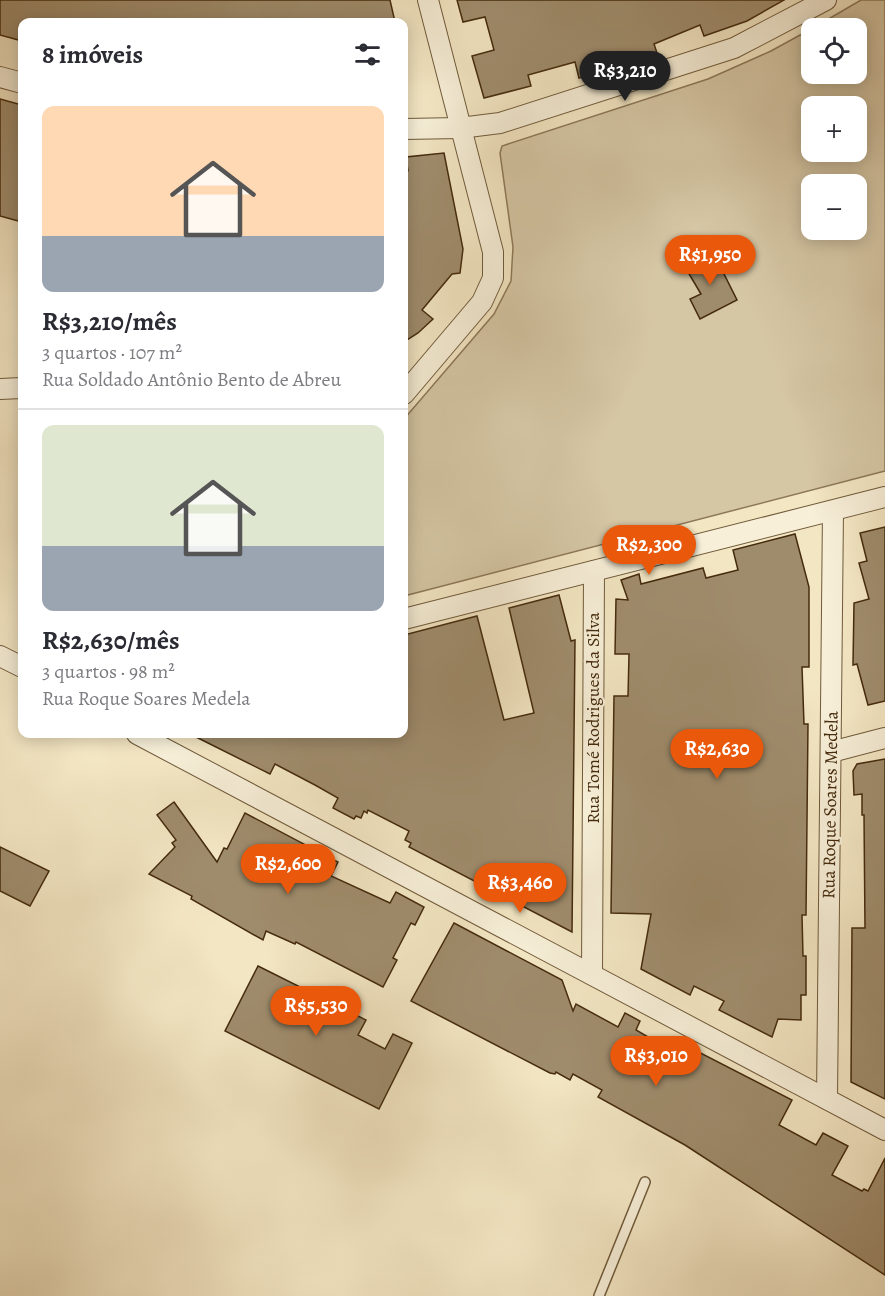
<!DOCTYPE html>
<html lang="pt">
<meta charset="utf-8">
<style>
body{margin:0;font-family:Alegreya,serif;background:#f2f2f3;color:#2b2b33;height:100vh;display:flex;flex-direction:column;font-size:22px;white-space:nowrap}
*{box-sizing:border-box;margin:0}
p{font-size:20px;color:#7c7c81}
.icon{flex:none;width:33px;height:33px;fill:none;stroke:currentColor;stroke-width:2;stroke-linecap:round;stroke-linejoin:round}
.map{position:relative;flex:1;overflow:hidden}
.sheet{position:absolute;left:18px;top:18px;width:390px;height:720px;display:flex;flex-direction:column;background:#fff;border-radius:12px;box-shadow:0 3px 15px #0003}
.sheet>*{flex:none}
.buttons{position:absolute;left:801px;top:18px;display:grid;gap:12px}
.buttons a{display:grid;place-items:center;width:66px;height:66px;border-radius:12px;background:#fff;box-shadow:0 3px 15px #0003;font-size:30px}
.price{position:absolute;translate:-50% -51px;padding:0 14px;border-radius:21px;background:#ea580c;color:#fff;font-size:20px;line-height:39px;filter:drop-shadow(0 2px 3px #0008)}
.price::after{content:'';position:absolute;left:50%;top:36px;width:18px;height:14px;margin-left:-9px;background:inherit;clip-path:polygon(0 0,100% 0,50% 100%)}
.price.on{background:#222;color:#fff}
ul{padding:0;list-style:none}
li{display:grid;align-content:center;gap:12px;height:318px;padding:0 24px}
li+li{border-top:2px solid #e1e1e2}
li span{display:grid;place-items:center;height:186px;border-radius:12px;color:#555}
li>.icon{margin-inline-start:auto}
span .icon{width:108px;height:108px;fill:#fffc;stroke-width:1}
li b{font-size:26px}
h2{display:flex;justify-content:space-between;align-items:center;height:72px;padding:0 24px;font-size:26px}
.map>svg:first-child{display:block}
</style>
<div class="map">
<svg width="885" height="1296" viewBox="0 0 885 1296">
<rect width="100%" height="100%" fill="#f3e6c3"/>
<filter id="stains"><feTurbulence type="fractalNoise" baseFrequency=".00333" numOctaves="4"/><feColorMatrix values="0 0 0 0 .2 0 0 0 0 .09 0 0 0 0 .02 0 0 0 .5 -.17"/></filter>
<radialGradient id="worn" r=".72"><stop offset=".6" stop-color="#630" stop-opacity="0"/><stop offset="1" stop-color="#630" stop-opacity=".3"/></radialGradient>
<path fill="#d5c6a4" stroke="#8d7858" stroke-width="1.5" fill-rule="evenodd" d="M861,0h24v471l-481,125v-177l90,-105 17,-33 2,-34 -13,-94 2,-7 206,-67 63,-28 40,-22 1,45h44v-46h-43zM812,106h44v46h-44zM812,184h44v46h-44z"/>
<g fill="#9f8c6c" stroke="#452b0d" stroke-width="1.5">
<polygon points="0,0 390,0 395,22 22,22 22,41 0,35"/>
<polygon points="457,0 784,0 747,21 704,36 700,25 654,44 657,53 622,65 579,78 575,62 528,75 531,86 484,98 472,56 494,50 485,17 463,22"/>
<polygon points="0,99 22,105 22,222 0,216"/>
<polygon points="444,153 463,249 460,273 452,274 422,310 433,319 418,333 404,342 404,172 408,171 406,157"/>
<polygon points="713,252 737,300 700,319 690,299 701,294 685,267"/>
<polygon points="885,527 885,701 868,705 857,664 853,665 854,603 869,599 859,563 867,561 860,533"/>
<polygon points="795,534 809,587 809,667 802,667 804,724 808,724 806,915 802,915 803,956 806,956 806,995 801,995 801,1020 778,1019 772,1037 719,1010 724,1001 694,986 690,995 641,969 651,914 611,913 614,696 628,696 629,654 615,654 616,599 628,600 621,580 639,574 641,584 703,568 706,578 738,570 733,550"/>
<polygon points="559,595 571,641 575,640 572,932 409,847 411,843 405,840 409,831 368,810 367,813 364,811 361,818 356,816 354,819 333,808 338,798 315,785 275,764 270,774 190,734 404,734 404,635 477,616 504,720 534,713 509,608"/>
<polygon points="885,759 885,1099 851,1082 852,928 865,928 864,815 862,815 862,794 854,795 853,771 857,764"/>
<polygon points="174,802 217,862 224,848 227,849 245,813 338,862 331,876 390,903 396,892 424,907 415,925 411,923 393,958 397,960 383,987 296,942 295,944 266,931 263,940 191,899 192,896 149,874 175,847 172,843 176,840 157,815"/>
<polygon points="0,847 49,871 30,906 0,891"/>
<polygon points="454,923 562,980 573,1011 576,1004 618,1027 625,1013 640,1021 636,1030 677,1054 683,1044 792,1100 779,1125 816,1145 823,1133 848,1146 832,1175 862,1191 864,1189 868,1191 885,1158 885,1275 685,1145 598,1097 602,1090 573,1074 570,1080 556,1072 555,1074 550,1073 411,1001"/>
<polygon points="258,966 366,1020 358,1035 385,1049 393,1034 412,1043 379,1109 225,1031"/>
</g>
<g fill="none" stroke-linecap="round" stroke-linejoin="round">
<defs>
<polyline id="lane" points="599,1296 645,1182"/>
<g id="street">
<polyline points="0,77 22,83"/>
<polyline points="404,129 460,128 500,123 734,48 826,0"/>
<polyline points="0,389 22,388"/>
<polyline points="404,394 482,302 493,278 493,252 428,0"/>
<polyline points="404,619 885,497"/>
<polyline points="0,656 22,667"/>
<polyline points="137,734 885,1130"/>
<polyline points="831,752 885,738"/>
<polyline points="592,974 594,571"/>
<polyline points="827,1099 833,511"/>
</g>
</defs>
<use href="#lane" stroke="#705a3a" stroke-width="12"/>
<use href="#street" stroke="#705a3a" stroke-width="22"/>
<use href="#lane" stroke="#f7efd8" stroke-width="9"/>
<use href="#street" stroke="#f7efd8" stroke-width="20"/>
</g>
<g text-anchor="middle" stroke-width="4.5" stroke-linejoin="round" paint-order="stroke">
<g font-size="18" fill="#452b0d" stroke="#f7efd8">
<text transform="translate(593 718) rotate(-90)" y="6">Rua Tomé Rodrigues da Silva</text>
<text transform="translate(830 805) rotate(-89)" y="6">Rua Roque Soares Medela</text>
</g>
</g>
<rect width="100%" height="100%" filter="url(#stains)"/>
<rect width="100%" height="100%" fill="url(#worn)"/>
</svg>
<div class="buttons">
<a><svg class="icon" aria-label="locate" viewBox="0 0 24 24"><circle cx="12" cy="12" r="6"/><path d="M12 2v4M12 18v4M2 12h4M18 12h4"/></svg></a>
<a>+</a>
<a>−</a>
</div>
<b class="price on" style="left:625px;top:102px">R$3,210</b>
<b class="price" style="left:710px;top:286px">R$1,950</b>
<b class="price" style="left:649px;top:576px">R$2,300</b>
<b class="price" style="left:717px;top:780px">R$2,630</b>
<b class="price" style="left:288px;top:895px">R$2,600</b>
<b class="price" style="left:520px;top:914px">R$3,460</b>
<b class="price" style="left:316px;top:1037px">R$5,530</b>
<b class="price" style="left:656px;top:1087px">R$3,010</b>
<section class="sheet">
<h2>8 imóveis<svg class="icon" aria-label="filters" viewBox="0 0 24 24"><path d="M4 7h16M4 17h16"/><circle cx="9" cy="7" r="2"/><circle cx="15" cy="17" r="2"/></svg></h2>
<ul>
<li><span style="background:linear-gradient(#ffd9b3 70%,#9aa5b1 0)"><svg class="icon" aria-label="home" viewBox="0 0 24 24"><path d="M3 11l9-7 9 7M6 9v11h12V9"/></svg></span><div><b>R$3,210/mês</b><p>3 quartos · 107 m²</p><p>Rua Soldado Antônio Bento de Abreu</p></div></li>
<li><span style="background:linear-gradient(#dfe7d0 65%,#9aa5b1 0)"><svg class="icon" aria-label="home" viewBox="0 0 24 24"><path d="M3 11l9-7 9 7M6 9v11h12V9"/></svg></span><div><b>R$2,630/mês</b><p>3 quartos · 98 m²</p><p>Rua Roque Soares Medela</p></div></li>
</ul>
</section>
</div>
